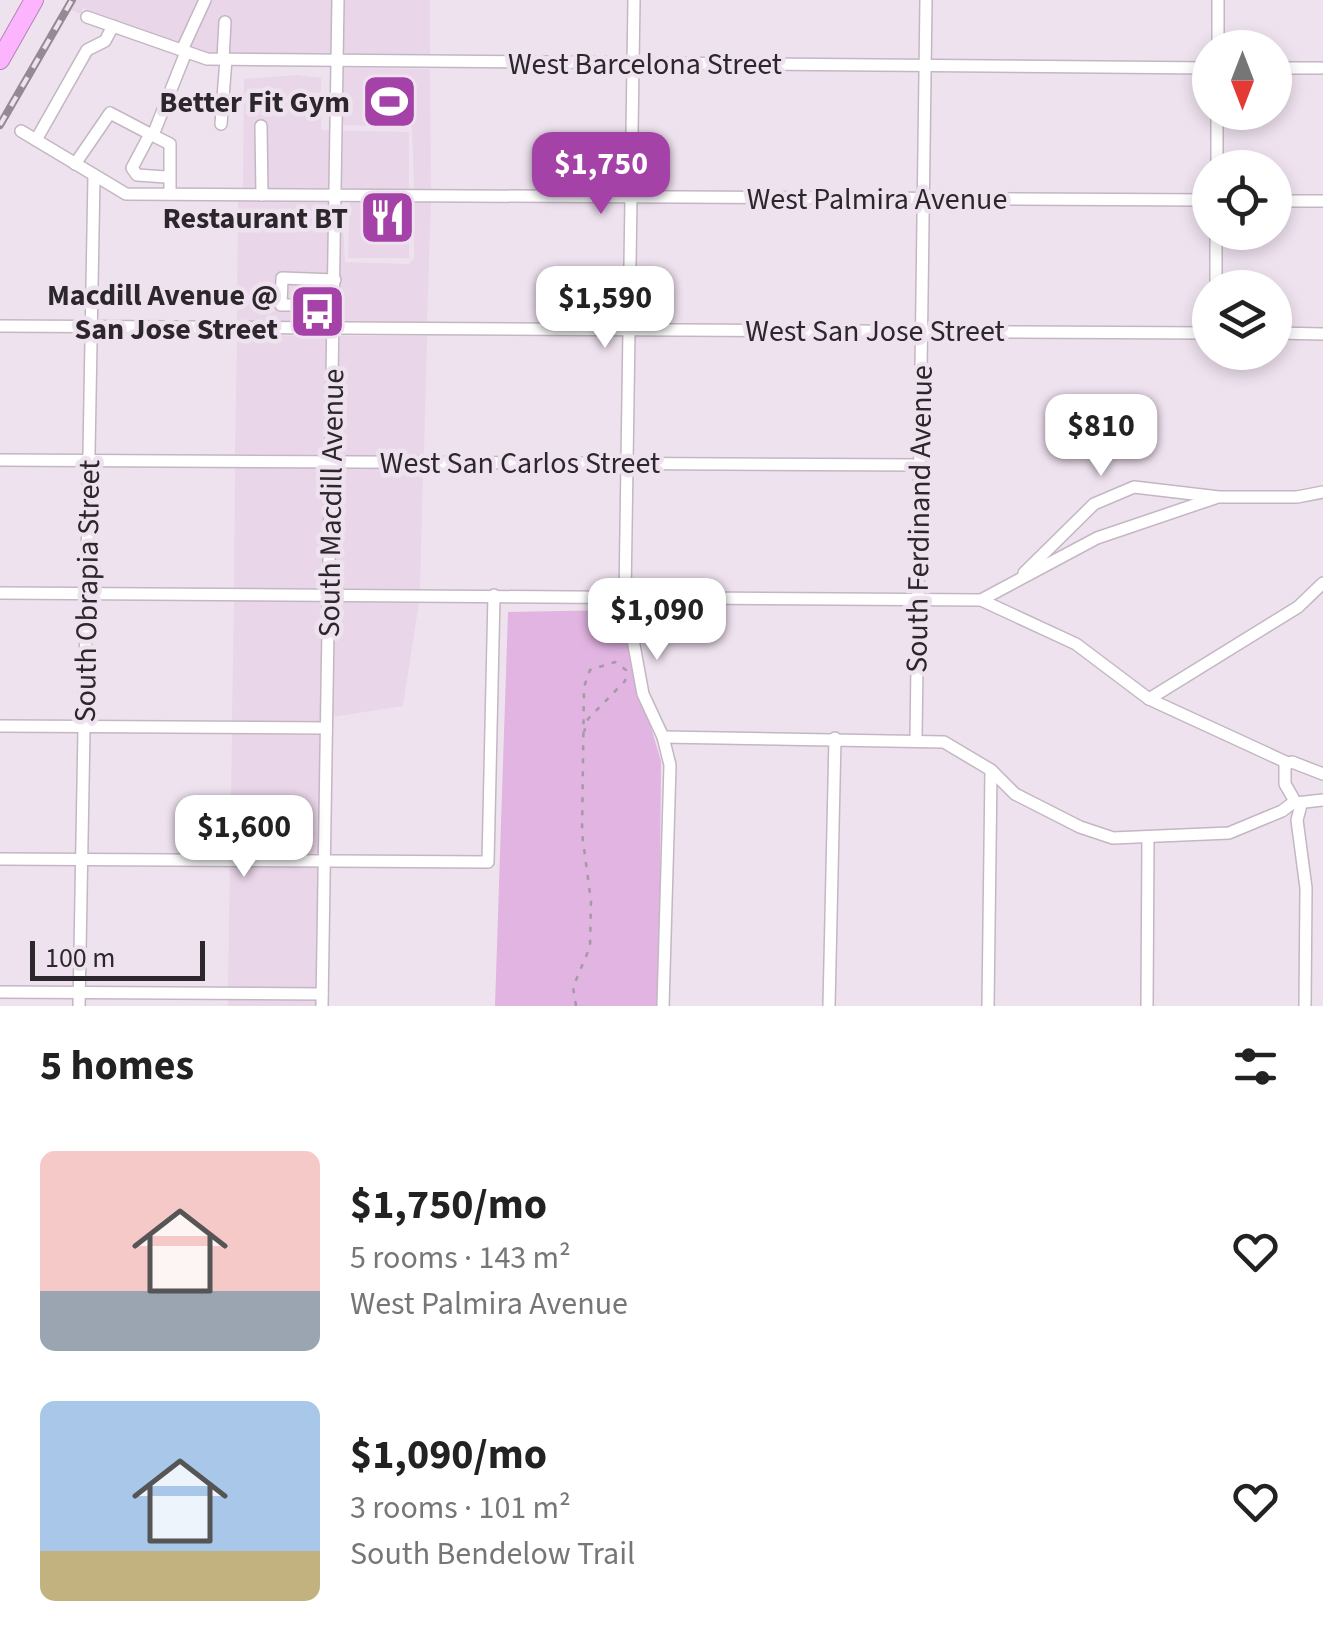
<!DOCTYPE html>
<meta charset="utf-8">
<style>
body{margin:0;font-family:"Source Sans 3",sans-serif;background:#f6f6f6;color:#222;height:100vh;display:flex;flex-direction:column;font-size:38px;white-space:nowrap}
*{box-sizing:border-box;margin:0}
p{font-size:32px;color:#767676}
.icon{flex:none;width:55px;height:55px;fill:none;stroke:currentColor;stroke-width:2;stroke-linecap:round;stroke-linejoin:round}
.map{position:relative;height:1006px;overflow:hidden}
.drawer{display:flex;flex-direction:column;background:#fff;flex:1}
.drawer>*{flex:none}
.needle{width:65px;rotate:180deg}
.buttons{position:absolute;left:1192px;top:30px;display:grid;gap:20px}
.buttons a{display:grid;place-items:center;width:100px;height:100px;border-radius:50%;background:#fff;box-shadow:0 5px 15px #0003;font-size:50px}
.scale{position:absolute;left:30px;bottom:25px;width:175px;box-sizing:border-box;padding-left:10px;border:5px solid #2c272c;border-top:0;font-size:28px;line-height:35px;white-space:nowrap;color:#2c272c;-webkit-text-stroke:8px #efe2ef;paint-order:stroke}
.price{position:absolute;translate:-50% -85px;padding:0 22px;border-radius:20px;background:#fff;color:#222;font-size:32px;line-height:65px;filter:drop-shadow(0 2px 5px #0008)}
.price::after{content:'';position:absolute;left:50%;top:60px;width:30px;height:22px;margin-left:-15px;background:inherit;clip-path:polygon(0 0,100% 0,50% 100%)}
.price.current{background:#a542a8;color:#fff}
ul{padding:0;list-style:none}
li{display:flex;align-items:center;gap:30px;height:250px;padding:0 40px}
li span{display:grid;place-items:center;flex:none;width:280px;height:200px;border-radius:15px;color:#555}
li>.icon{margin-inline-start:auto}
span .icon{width:120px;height:120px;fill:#fffc;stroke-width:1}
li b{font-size:42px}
h2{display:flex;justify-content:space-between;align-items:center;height:120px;padding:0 40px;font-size:42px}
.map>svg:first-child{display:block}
</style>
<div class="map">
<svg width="1323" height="1006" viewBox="0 0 1323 1006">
<rect width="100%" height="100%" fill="#efe2ef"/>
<g fill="#e9d6e8">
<polygon points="71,0 332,0 332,55 208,52 83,8 81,14 66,8"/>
<rect x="344" y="0" width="86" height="55"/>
<polygon points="343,68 430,69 431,189 414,189 412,127 343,125"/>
<polygon points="297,75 321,78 321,130 409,132 409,258 348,258 350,188 243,188 244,79"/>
<polygon points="238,201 330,202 328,322 237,322"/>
<polygon points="342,202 345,262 409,264 414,258 414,202 431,202 427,322 340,322"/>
<polygon points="237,335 328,336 325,455 235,454"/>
<polygon points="340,336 427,336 424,456 337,455"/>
<polygon points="235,468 325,468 323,588 234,588"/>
<polygon points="337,468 423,469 420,589 335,588"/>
<polygon points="234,601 323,602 320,722 232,721"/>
<polygon points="335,602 419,602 403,706 332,717"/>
<polygon points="232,734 320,735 318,853 230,853"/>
<polygon points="230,866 318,866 316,987 228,987"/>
<polygon points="228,1000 316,1001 316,1006 228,1006"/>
</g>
<polygon fill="#e1b4e1" points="615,610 628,619 631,660 661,761 659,1006 495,1006 508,612"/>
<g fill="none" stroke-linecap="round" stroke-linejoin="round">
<defs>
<g id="minor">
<polyline points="634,0 625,596 643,694 663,737 670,765 663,1006"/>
<polyline points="87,17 207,59 1210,68"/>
<polyline points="1218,48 1218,0"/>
<polyline points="182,50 205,0"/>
<polyline points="223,59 225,22"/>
<polyline points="1275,68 1323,68"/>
<polyline points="221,124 226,59"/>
<polyline points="261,126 262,195"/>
<polyline points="21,131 126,194 1210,200"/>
<polyline points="150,134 170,144 170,194"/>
<polyline points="153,135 186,52"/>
<polyline points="36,140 87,50 105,41 113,26"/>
<polyline points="75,164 110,113 150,134 132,168 137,175 166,177"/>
<polyline points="1217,168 1217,112"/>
<polyline points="1275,201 1323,201"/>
<polyline points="1216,288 1216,232"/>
<polyline points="335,305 281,305 282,278 335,280"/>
<polyline points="0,326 1210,333"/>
<polyline points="1275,333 1323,334"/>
<polyline points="0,460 920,465"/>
<polyline points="1024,573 1094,504 1134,487 1219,497 1297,497 1323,492"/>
<polyline points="0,593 981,600 1076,644 1149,699 1288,763"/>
<polyline points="981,600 1097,538 1215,498"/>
<polyline points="1149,699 1298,607 1323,583"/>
<polyline points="0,726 326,728"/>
<polyline points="663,737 944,742 991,770 1015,794 1080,827 1113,838 1229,833 1282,811 1294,802"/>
<polyline points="916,739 926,0"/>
<polyline points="1323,774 1292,762 1285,765 1285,784 1296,803 1323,800"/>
<polyline points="1301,805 1297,820 1306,888 1305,1006"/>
<polyline points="0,859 488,862 494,595"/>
<polyline points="0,992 322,994"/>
<polyline points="79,1006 94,176"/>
<polyline points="322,1006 338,0"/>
<polyline points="829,1006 835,738"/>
<polyline points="988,1006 991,770"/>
<polyline points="1147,1006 1148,838"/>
</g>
<polyline id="highway" points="0,60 34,0"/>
</defs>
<use href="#minor" stroke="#c3b7c3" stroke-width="14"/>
<use href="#highway" stroke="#b483b4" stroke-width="20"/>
<polyline stroke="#a49aa4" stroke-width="2.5" stroke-dasharray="5 8" stroke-linecap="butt" points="576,1006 573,987 590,947 591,901 582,833 584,687 590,670 615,662 626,670 625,681 588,719 584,732"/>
<use href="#minor" stroke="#fff" stroke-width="11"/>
<use href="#highway" stroke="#fdb4fe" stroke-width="18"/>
<defs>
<polyline id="rail" points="0,125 72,0"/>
</defs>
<use href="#rail" stroke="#938a93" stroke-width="8"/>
<use href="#rail" stroke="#efe2ef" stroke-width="4" stroke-dasharray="11" stroke-linecap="butt"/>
</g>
<defs>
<symbol id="stadium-square" viewBox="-11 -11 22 22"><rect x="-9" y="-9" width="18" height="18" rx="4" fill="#a542a8" stroke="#efe2ef"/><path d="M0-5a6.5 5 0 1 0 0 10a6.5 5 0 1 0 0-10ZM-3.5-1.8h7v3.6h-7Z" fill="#fff"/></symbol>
<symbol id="restaurant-square" viewBox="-11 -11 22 22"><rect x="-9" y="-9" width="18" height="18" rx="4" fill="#a542a8" stroke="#efe2ef"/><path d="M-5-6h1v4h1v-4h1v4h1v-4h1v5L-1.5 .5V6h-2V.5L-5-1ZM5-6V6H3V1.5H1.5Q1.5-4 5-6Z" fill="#fff"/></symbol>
<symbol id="bus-square" viewBox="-11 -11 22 22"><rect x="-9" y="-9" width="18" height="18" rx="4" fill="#a542a8" stroke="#efe2ef"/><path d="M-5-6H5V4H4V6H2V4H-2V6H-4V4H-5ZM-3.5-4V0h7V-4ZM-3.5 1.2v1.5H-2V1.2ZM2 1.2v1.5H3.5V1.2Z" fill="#fff"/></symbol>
</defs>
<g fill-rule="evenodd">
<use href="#stadium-square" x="358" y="70" width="63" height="63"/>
<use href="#restaurant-square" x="356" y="186" width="63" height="63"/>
<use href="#bus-square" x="286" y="280" width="63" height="63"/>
</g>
<g text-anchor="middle" stroke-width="9" stroke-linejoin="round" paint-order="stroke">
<g font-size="30" fill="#2c272c" stroke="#efe2ef">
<text x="645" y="74">West Barcelona Street</text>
<text x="877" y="209">West Palmira Avenue</text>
<text x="875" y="341">West San Jose Street</text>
<text x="520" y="473">West San Carlos Street</text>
<text transform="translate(331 503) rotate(-89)" y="10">South Macdill Avenue</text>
<text transform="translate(919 519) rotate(-89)" y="10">South Ferdinand Avenue</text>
<text transform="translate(87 591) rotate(-89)" y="10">South Obrapia Street</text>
</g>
<g font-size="30" font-weight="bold" fill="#2c272c" stroke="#efe2ef" text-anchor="end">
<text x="350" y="112">Better Fit Gym</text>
<text x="348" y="228">Restaurant BT</text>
<text x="278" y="305">Macdill Avenue @<tspan x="278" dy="34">San Jose Street</tspan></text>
</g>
</g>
</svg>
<div class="buttons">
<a><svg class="needle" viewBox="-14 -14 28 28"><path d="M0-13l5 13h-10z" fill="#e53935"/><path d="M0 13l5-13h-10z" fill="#767676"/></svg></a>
<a><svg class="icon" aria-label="locate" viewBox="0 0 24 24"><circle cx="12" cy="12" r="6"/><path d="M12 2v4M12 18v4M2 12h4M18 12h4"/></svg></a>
<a><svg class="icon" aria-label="layers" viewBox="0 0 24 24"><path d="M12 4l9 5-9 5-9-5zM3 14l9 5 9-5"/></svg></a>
</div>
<div class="scale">100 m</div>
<b class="price current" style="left:601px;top:217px">$1,750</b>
<b class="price" style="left:605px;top:351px">$1,590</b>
<b class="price" style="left:1101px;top:479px">$810</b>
<b class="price" style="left:657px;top:663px">$1,090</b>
<b class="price" style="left:244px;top:880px">$1,600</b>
</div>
<section class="drawer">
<h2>5 homes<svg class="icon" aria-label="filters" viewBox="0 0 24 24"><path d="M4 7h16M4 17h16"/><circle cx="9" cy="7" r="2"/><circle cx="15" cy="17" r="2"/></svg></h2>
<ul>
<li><span style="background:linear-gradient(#f6c9c9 70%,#9aa5b1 0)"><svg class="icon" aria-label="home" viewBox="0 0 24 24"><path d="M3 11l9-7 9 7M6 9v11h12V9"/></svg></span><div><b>$1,750/mo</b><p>5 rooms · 143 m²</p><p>West Palmira Avenue</p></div><svg class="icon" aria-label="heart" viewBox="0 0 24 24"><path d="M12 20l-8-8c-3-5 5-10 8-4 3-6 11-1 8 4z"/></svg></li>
<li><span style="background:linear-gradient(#a9c7e8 75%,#c2b280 0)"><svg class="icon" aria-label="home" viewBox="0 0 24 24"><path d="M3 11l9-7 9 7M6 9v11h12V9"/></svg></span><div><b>$1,090/mo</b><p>3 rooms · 101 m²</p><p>South Bendelow Trail</p></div><svg class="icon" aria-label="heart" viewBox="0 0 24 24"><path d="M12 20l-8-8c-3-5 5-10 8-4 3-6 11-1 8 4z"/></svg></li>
</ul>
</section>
